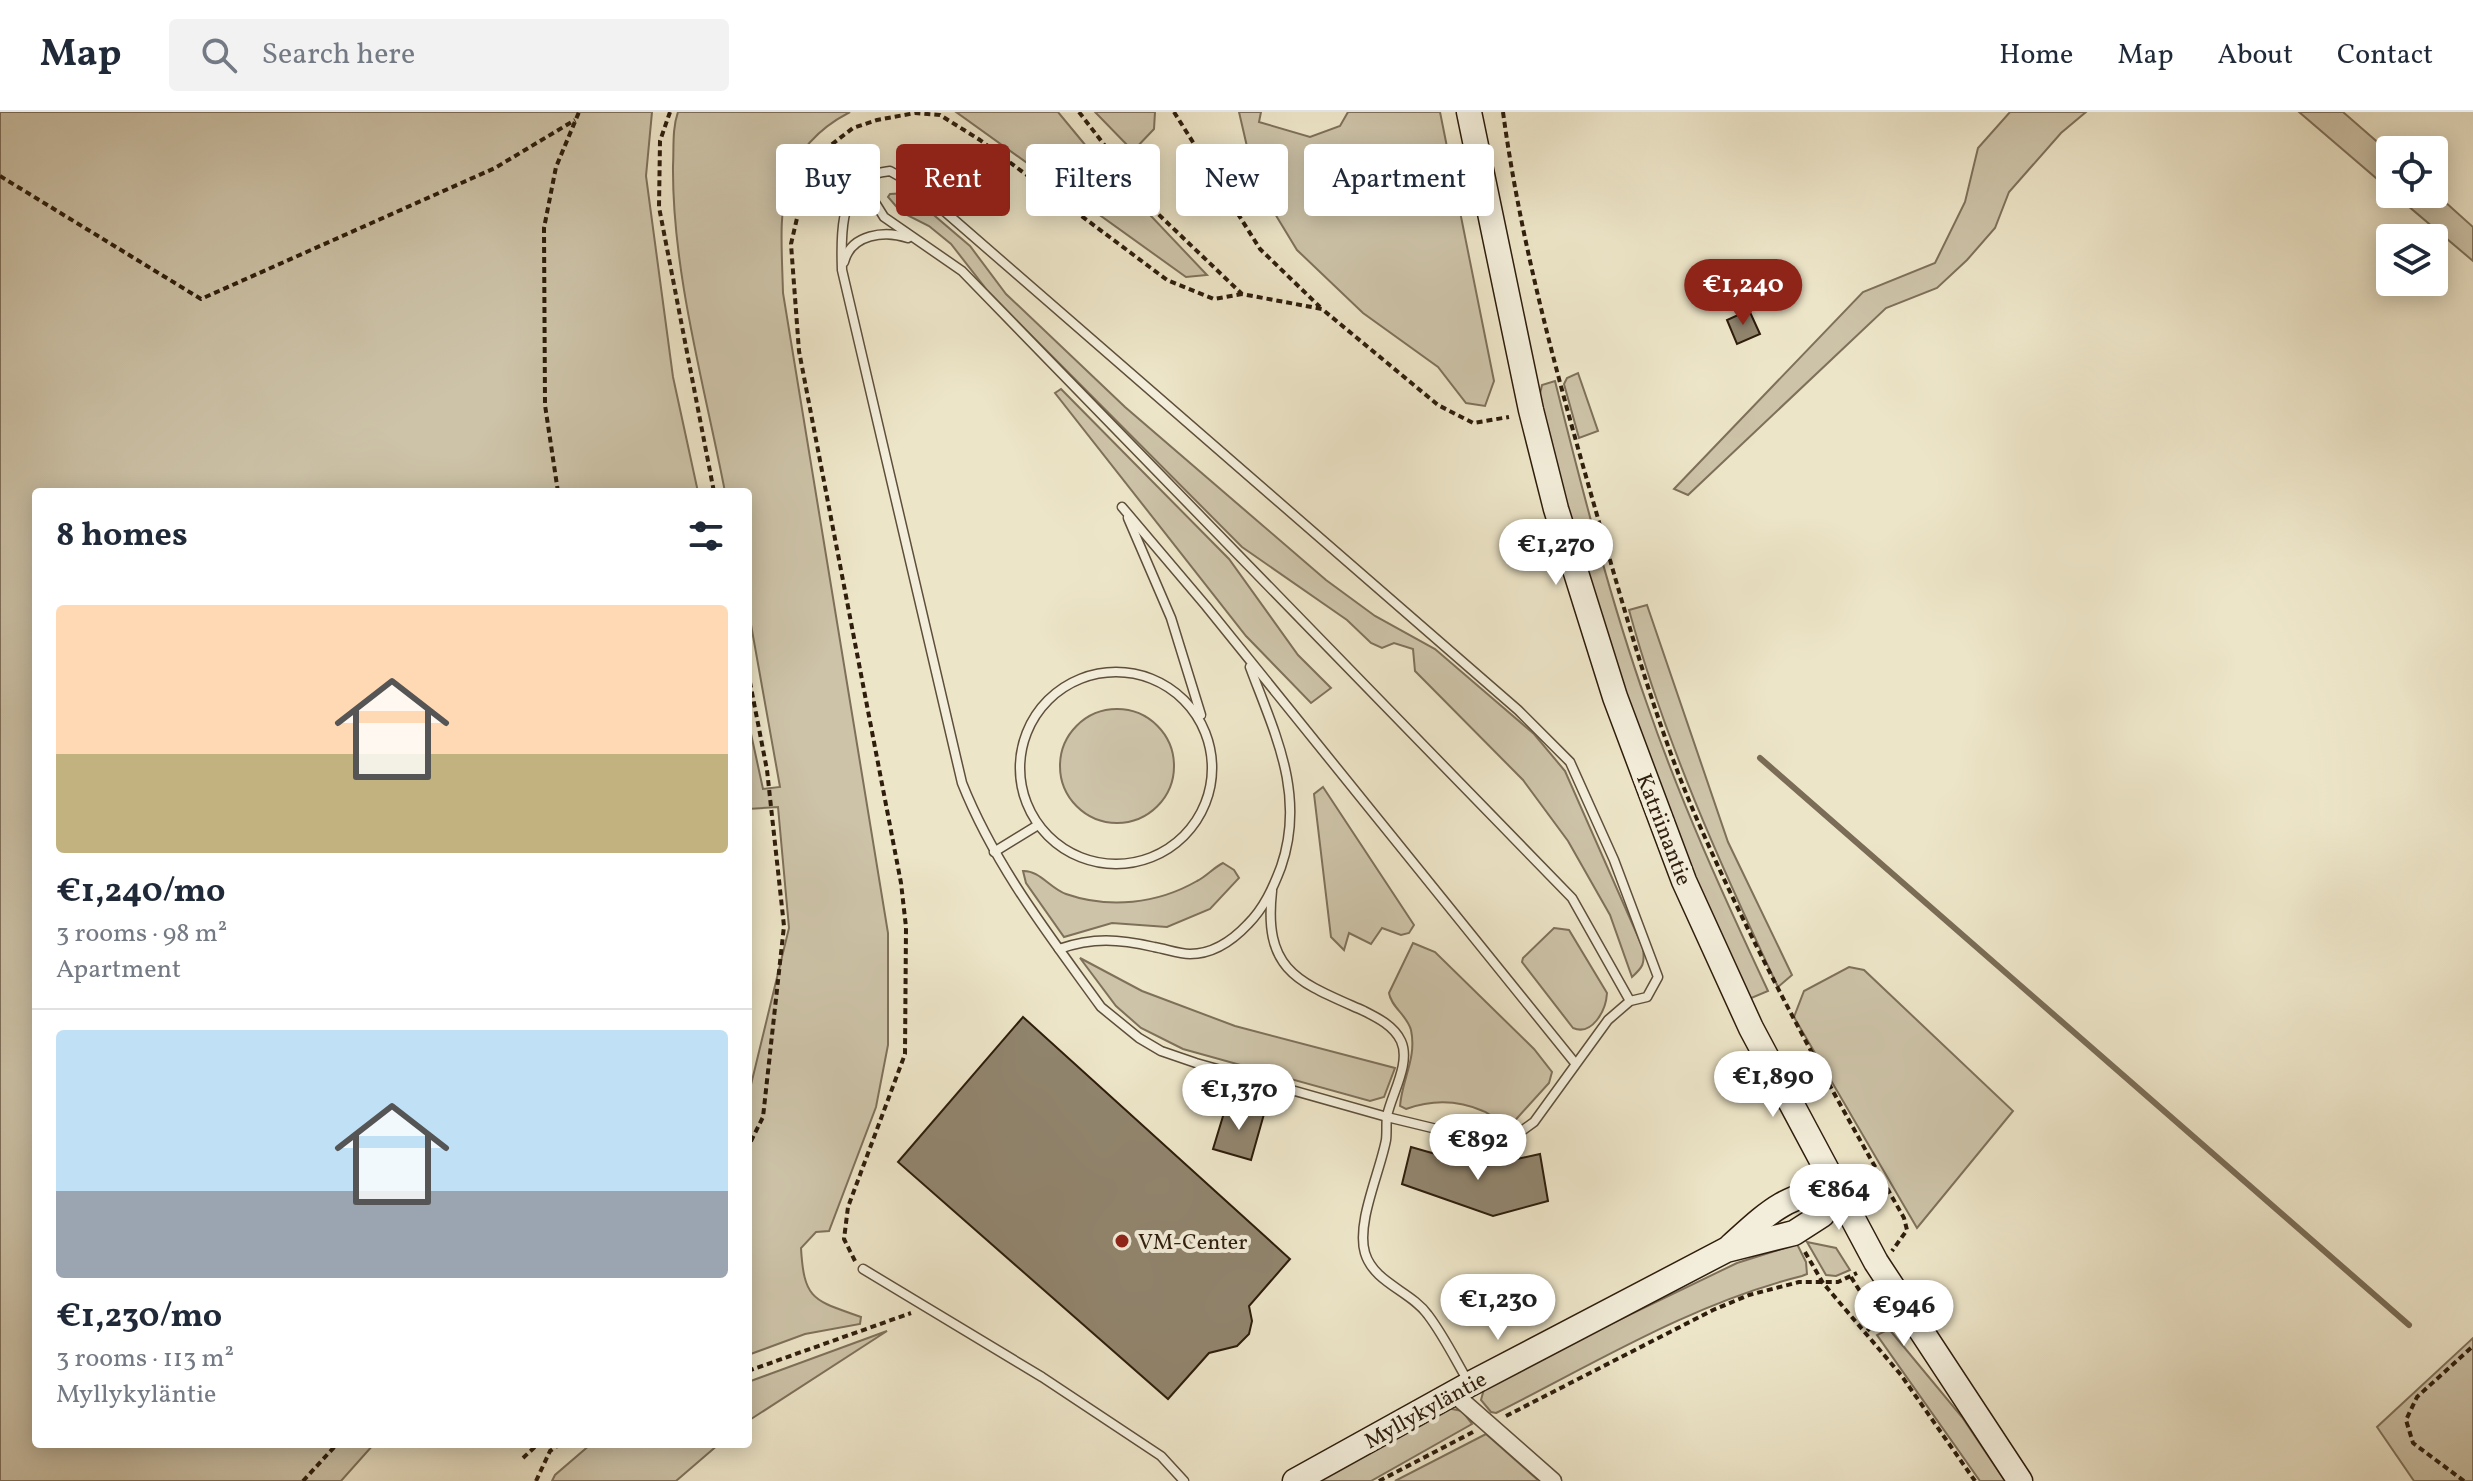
<!DOCTYPE html>
<meta charset="utf-8">
<style>
body{margin:0;font-family:Vollkorn,serif;background:#f2f2f3;color:#1f2937;height:100vh;display:flex;flex-direction:column;font-size:30px;white-space:nowrap}
*{box-sizing:border-box;margin:0}
p{font-size:26px;color:#747a83}
.icon{flex:none;width:44px;height:44px;fill:none;stroke:currentColor;stroke-width:2;stroke-linecap:round;stroke-linejoin:round}
.map{position:relative;flex:1;overflow:hidden}
.drawer{position:absolute;left:32px;top:376px;width:720px;height:960px;display:flex;flex-direction:column;background:#fff;border-radius:8px;box-shadow:0 4px 20px #0003}
.drawer>*{flex:none}
.banner{position:absolute;left:776px;top:32px;width:760px;height:72px;display:flex;gap:16px}
.buttons{position:absolute;left:2376px;top:24px;display:grid;gap:16px}
.buttons a{display:grid;place-items:center;width:72px;height:72px;border-radius:8px;background:#fff;box-shadow:0 4px 20px #0003;font-size:40px}
.price{position:absolute;translate:-50% -68px;padding:0 18px;border-radius:28px;background:#fff;color:#222;font-size:26px;line-height:52px;filter:drop-shadow(0 2px 4px #0008)}
.price::after{content:'';position:absolute;left:50%;top:48px;width:24px;height:18px;margin-left:-12px;background:inherit;clip-path:polygon(0 0,100% 0,50% 100%)}
.price.on{background:#8f2418;color:#fff}
ul{padding:0;list-style:none}
li{display:grid;align-content:center;gap:16px;height:424px;padding:0 24px}
li+li{border-top:2px solid #e0e1e3}
li span{display:grid;place-items:center;height:248px;border-radius:8px;color:#555}
li>.icon{margin-inline-start:auto}
span .icon{width:144px;height:144px;fill:#fffc;stroke-width:1}
li b{font-size:34px}
h2{display:flex;justify-content:space-between;align-items:center;height:96px;padding:0 24px;font-size:34px}
.chip{padding:0 28px;border-radius:8px;background:#fff;box-shadow:0 4px 20px #0003;font-size:28px;line-height:72px}
.chip.on{background:#8f2418;color:#fff}
header{display:flex;align-items:center;gap:48px;box-sizing:border-box;height:112px;padding:0 40px;background:#fff;border-bottom:2px solid #e0e1e3}
header strong{font-size:38px}
nav{display:flex;gap:44px;margin-inline-start:auto;font-size:28px}
.search{width:560px;height:72px;background:#f2f2f3;display:flex;align-items:center;gap:20px;box-sizing:border-box;padding:0 28px;border-radius:8px;color:#747a83;font-size:30px}
.map>svg:first-child{display:block}
</style>
<header>
<strong>Map</strong>
<div class="search"><svg class="icon" aria-label="search" viewBox="0 0 24 24"><circle cx="10" cy="10" r="6"/><path d="M15 15l6 6"/></svg>Search here</div>
<nav><a>Home</a><a>Map</a><a>About</a><a>Contact</a></nav>
</header>
<div class="map">
<svg width="2473" height="1369" viewBox="0 0 2473 1369">
<rect width="100%" height="100%" fill="#ede5c8"/>
<filter id="stains"><feTurbulence type="fractalNoise" baseFrequency=".0025" numOctaves="4"/><feColorMatrix values="0 0 0 0 .2 0 0 0 0 .09 0 0 0 0 .02 0 0 0 .5 -.17"/></filter>
<radialGradient id="worn" r=".72"><stop offset=".6" stop-color="#630" stop-opacity="0"/><stop offset="1" stop-color="#630" stop-opacity=".3"/></radialGradient>
<g fill="#cdc3a8" stroke="#7e705a" stroke-width="2">
<polygon points="0,0 652,0 646,64 673,265 698,380 36,380 36,1332 374,1332 341,1369 0,1369"/>
<path d="M678,0h172c-79,41 -69,104 -67,181l105,640v112l-12,62 -47,124 -13,1 -15,16c3,53 13,52 60,69l-1,7 -55,10 -57,21v-258l41,-169 -11,-121 -30,2v-89l15,69 17,-2 -32,-179v-116h-23c-20,-104 -53,-220 -52,-326 1,-18 -1,-37 5,-54z"/>
<polygon points="956,0 1058,0 1096,46 1207,163 1186,165"/>
<polygon points="1095,0 1155,0 1154,17 1133,39"/>
<polygon points="1239,0 1261,0 1259,10 1310,25 1340,14 1348,0 1440,0 1494,269 1485,294 1466,291 1438,255 1363,201 1297,138 1255,69"/>
<polygon points="2010,0 2086,0 2061,21 2009,80 1995,116 1967,148 1937,176 1886,196 1688,383 1674,377 1863,180 1935,151 1965,90 1978,36"/>
<polygon points="2299,0 2343,0 2390,41 2390,78"/>
<polygon points="2434,80 2473,115 2473,149 2394,82"/>
<path d="M908,81l62,53 36,48 119,113 201,173 49,36 60,33 99,85 31,37 78,177c2,16 0,19 -11,29l-22,-62 -42,-74 -45,-61 -108,-109 -2,-22 -19,-6 -12,5 -11,-5 -24,-23 -105,-73 -215,-216 -40,-41 -36,-46 -22,-18 -28,-14 -13,-15 2,-3z"/>
<polygon points="1578,261 1598,319 1579,326 1564,272 1567,266"/>
<path d="M1555,269c27,108 55,218 92,323 34,99 77,193 121,287l-19,8c-92,-187 -162,-398 -210,-601l3,-13z"/>
<polygon points="1061,277 1229,447 1298,543 1331,576 1311,591 1246,524 1055,281"/>
<path d="M1647,493l81,237 64,133 -14,12c-58,-123 -113,-245 -149,-377z"/>
<circle cx="1117" cy="654" r="57"/>
<polygon points="1323,675 1414,813 1409,821 1401,823 1382,816 1371,832 1349,821 1344,838 1331,825 1314,682"/>
<path d="M1223,751l11,7 5,8 -29,31 -43,18 -55,-4 -48,14 -38,-54 -3,-12c16,-1 28,18 43,23 43,15 91,10 131,-13 10,-5 16,-13 26,-18z"/>
<path d="M1554,816l15,2 38,63c-1,18 -15,43 -34,35l-51,-66 1,-4z"/>
<path d="M1413,831l22,9 99,97 18,23 -3,11 -39,43c-13,1 -15,-11 -27,-15 -25,-11 -52,-11 -77,-2l-6,-3c2,-27 17,-48 11,-76 -4,-15 -20,-23 -22,-37z"/>
<polygon points="1080,846 1142,879 1235,914 1395,956 1384,985 1370,989 1183,937 1141,916 1116,894"/>
<polygon points="1849,855 1864,858 2013,999 1917,1116 1794,905 1804,879"/>
<polygon points="1807,1130 1836,1136 1850,1158 1836,1164 1826,1163"/>
<path d="M1797,1132l9,18 1,12 -5,2c-109,27 -207,87 -306,137l-5,-1 -10,-12 3,-11 8,-8 245,-118z"/>
<polygon points="1889,1217 1962,1305 2005,1369 1980,1369 1877,1223"/>
<polygon points="887,1219 748,1309 748,1270"/>
<polygon points="2473,1226 2473,1369 2414,1369 2377,1315"/>
<polygon points="1447,1296 1462,1299 1472,1312 1371,1369 1312,1369"/>
<polygon points="1486,1322 1539,1369 1395,1369"/>
<polygon points="591,1332 719,1332 676,1369 552,1369 555,1363"/>
</g>
<g fill="none" stroke-linecap="round" stroke-linejoin="round">
<polyline stroke="#7a6c56" stroke-width="6" points="1760,646 2409,1213"/>
</g>
<g fill="#91856e" stroke="#2e1d0c" stroke-width="2">
<polygon points="1749,198 1760,222 1737,232 1727,208"/>
<polygon points="1023,905 1290,1147 1249,1194 1252,1209 1249,1222 1237,1234 1209,1241 1168,1287 898,1050"/>
<polygon points="1227,991 1264,1002 1251,1048 1213,1037"/>
<polygon points="1411,1035 1481,1055 1540,1042 1548,1089 1493,1104 1402,1072"/>
</g>
<g fill="none" stroke-linecap="round" stroke-linejoin="round">
<defs>
<g id="service">
<path d="M890,59l23,13 605,526 52,52 44,98 44,117 -11,20 -17,4 -22,19 -74,102 -18,13 -15,5h-19l-95,-23 -191,-54 -35,-12 -22,-13 -38,-31c-52,-72 -106,-141 -139,-224l-120,-513c-1,-29 -3,-78 29,-95 5,-2 13,-3 19,-4z"/>
<polyline points="870,63 869,81 884,105 962,159 1572,786 1630,889"/>
<path d="M844,150c7,-28 41,-32 64,-24"/>
<polyline points="1122,395 1206,494 1575,951"/>
<polyline points="1128,406 1171,506 1201,603"/>
<circle cx="1116" cy="656" r="96"/>
<polyline points="994,740 1038,713"/>
<path d="M1272,779c-9,81 27,91 92,120 14,7 30,15 37,30 10,22 -9,52 -14,75 -1,8 0,17 -1,24 -6,32 -30,83 -21,113 9,30 46,38 63,62 16,21 28,46 41,68"/>
<path d="M1059,837c34,-12 60,-10 95,-2 12,2 25,7 36,7 23,0 43,-14 58,-30 16,-16 25,-36 33,-57 25,-72 -6,-133 -31,-200"/>
<polyline points="863,1157 1042,1265 1161,1344 1184,1369"/>
</g>
<polyline id="minor" points="1453,1281 1553,1369"/>
<g id="secondary">
<polyline points="1469,0 1531,298 1556,397 1615,585 1684,769 1751,916 1876,1150 2020,1369"/>
<path d="M1731,1134c40,-36 53,-50 107,-59"/>
<polyline points="1295,1369 1470,1272 1726,1138 1794,1121 1822,1103 1838,1075"/>
</g>
</defs>
<use href="#service" stroke="#5e4f3b" stroke-width="11"/>
<use href="#minor" stroke="#5e4f3b" stroke-width="19"/>
<use href="#secondary" stroke="#2e1d0c" stroke-width="27"/>
<g stroke="#2e1d0c" stroke-width="4" stroke-dasharray="6 4" stroke-linecap="butt">
<polyline points="670,0 660,29 659,95 714,380"/>
<polyline points="1079,0 1155,99 1242,182 1322,197 1438,293 1473,311 1509,305"/>
<polyline points="1174,0 1260,137 1320,195"/>
<path d="M1503,0c19,141 59,281 98,417 30,103 58,206 102,304 59,133 129,258 201,385l3,12 -15,21"/>
<polyline points="0,64 201,187 495,56 575,8"/>
<polyline points="558,380 545,293 544,116 556,55 579,0"/>
<polyline points="748,560 767,658 784,814 763,1005 748,1035"/>
<polyline points="1805,1140 1823,1171 1901,1263 1975,1369"/>
<polyline points="855,1149 844,1127 848,1095 905,942 906,815 901,771 799,239 791,132 805,72 831,33 853,16 877,8 915,1 940,3 980,28 1167,168 1214,187 1242,182"/>
<polyline points="1851,1165 1878,1208 1866,1220"/>
<polyline points="748,1259 911,1201"/>
<polyline points="1506,1304 1713,1198 1749,1183 1799,1170 1838,1170 1857,1161"/>
<polyline points="523,1346 538,1332"/>
<polyline points="303,1369 337,1332"/>
<polyline points="536,1369 550,1339 560,1332"/>
<polyline points="1379,1369 1473,1320"/>
<polyline points="2464,1369 2413,1331 2406,1308 2417,1285 2473,1234"/>
</g>
<use href="#service" stroke="#f3eedb" stroke-width="8"/>
<use href="#minor" stroke="#f3eedb" stroke-width="16"/>
<use href="#secondary" stroke="#f3eedb" stroke-width="24"/>
</g>
<circle fill="#8f2418" stroke="#f3eedb" stroke-width="3" cx="1122" cy="1129" r="8"/>
<g text-anchor="middle" stroke-width="8" stroke-linejoin="round" paint-order="stroke">
<g font-size="22" fill="#2e1d0c" stroke="#f3eedb">
<text transform="translate(1665 717) rotate(69)" y="8">Katriinantie</text>
<text transform="translate(1425 1297) rotate(-29)" y="8">Myllykyläntie</text>
</g>
<g font-size="22" fill="#2e1d0c" stroke="#f3eedb" text-anchor="start">
<text x="1138" y="1137">VM-Center</text>
</g>
</g>
<rect width="100%" height="100%" filter="url(#stains)"/>
<rect width="100%" height="100%" fill="url(#worn)"/>
</svg>
<div class="buttons">
<a><svg class="icon" aria-label="locate" viewBox="0 0 24 24"><circle cx="12" cy="12" r="6"/><path d="M12 2v4M12 18v4M2 12h4M18 12h4"/></svg></a>
<a><svg class="icon" aria-label="layers" viewBox="0 0 24 24"><path d="M12 4l9 5-9 5-9-5zM3 14l9 5 9-5"/></svg></a>
</div>
<b class="price on" style="left:1743px;top:215px">€1,240</b>
<b class="price" style="left:1556px;top:475px">€1,270</b>
<b class="price" style="left:1773px;top:1007px">€1,890</b>
<b class="price" style="left:1239px;top:1020px">€1,370</b>
<b class="price" style="left:1478px;top:1070px">€892</b>
<b class="price" style="left:1839px;top:1120px">€864</b>
<b class="price" style="left:1498px;top:1230px">€1,230</b>
<b class="price" style="left:1904px;top:1236px">€946</b>
<div class="banner">
<a class="chip">Buy</a>
<a class="chip on">Rent</a>
<a class="chip">Filters</a>
<a class="chip">New</a>
<a class="chip">Apartment</a>
</div>
<section class="drawer">
<h2>8 homes<svg class="icon" aria-label="filters" viewBox="0 0 24 24"><path d="M4 7h16M4 17h16"/><circle cx="9" cy="7" r="2"/><circle cx="15" cy="17" r="2"/></svg></h2>
<ul>
<li><span style="background:linear-gradient(#ffd9b3 60%,#c2b280 0)"><svg class="icon" aria-label="home" viewBox="0 0 24 24"><path d="M3 11l9-7 9 7M6 9v11h12V9"/></svg></span><div><b>€1,240/mo</b><p>3 rooms · 98 m²</p><p>Apartment</p></div></li>
<li><span style="background:linear-gradient(#bfe0f5 65%,#9aa5b1 0)"><svg class="icon" aria-label="home" viewBox="0 0 24 24"><path d="M3 11l9-7 9 7M6 9v11h12V9"/></svg></span><div><b>€1,230/mo</b><p>3 rooms · 113 m²</p><p>Myllykyläntie</p></div></li>
</ul>
</section>
</div>
